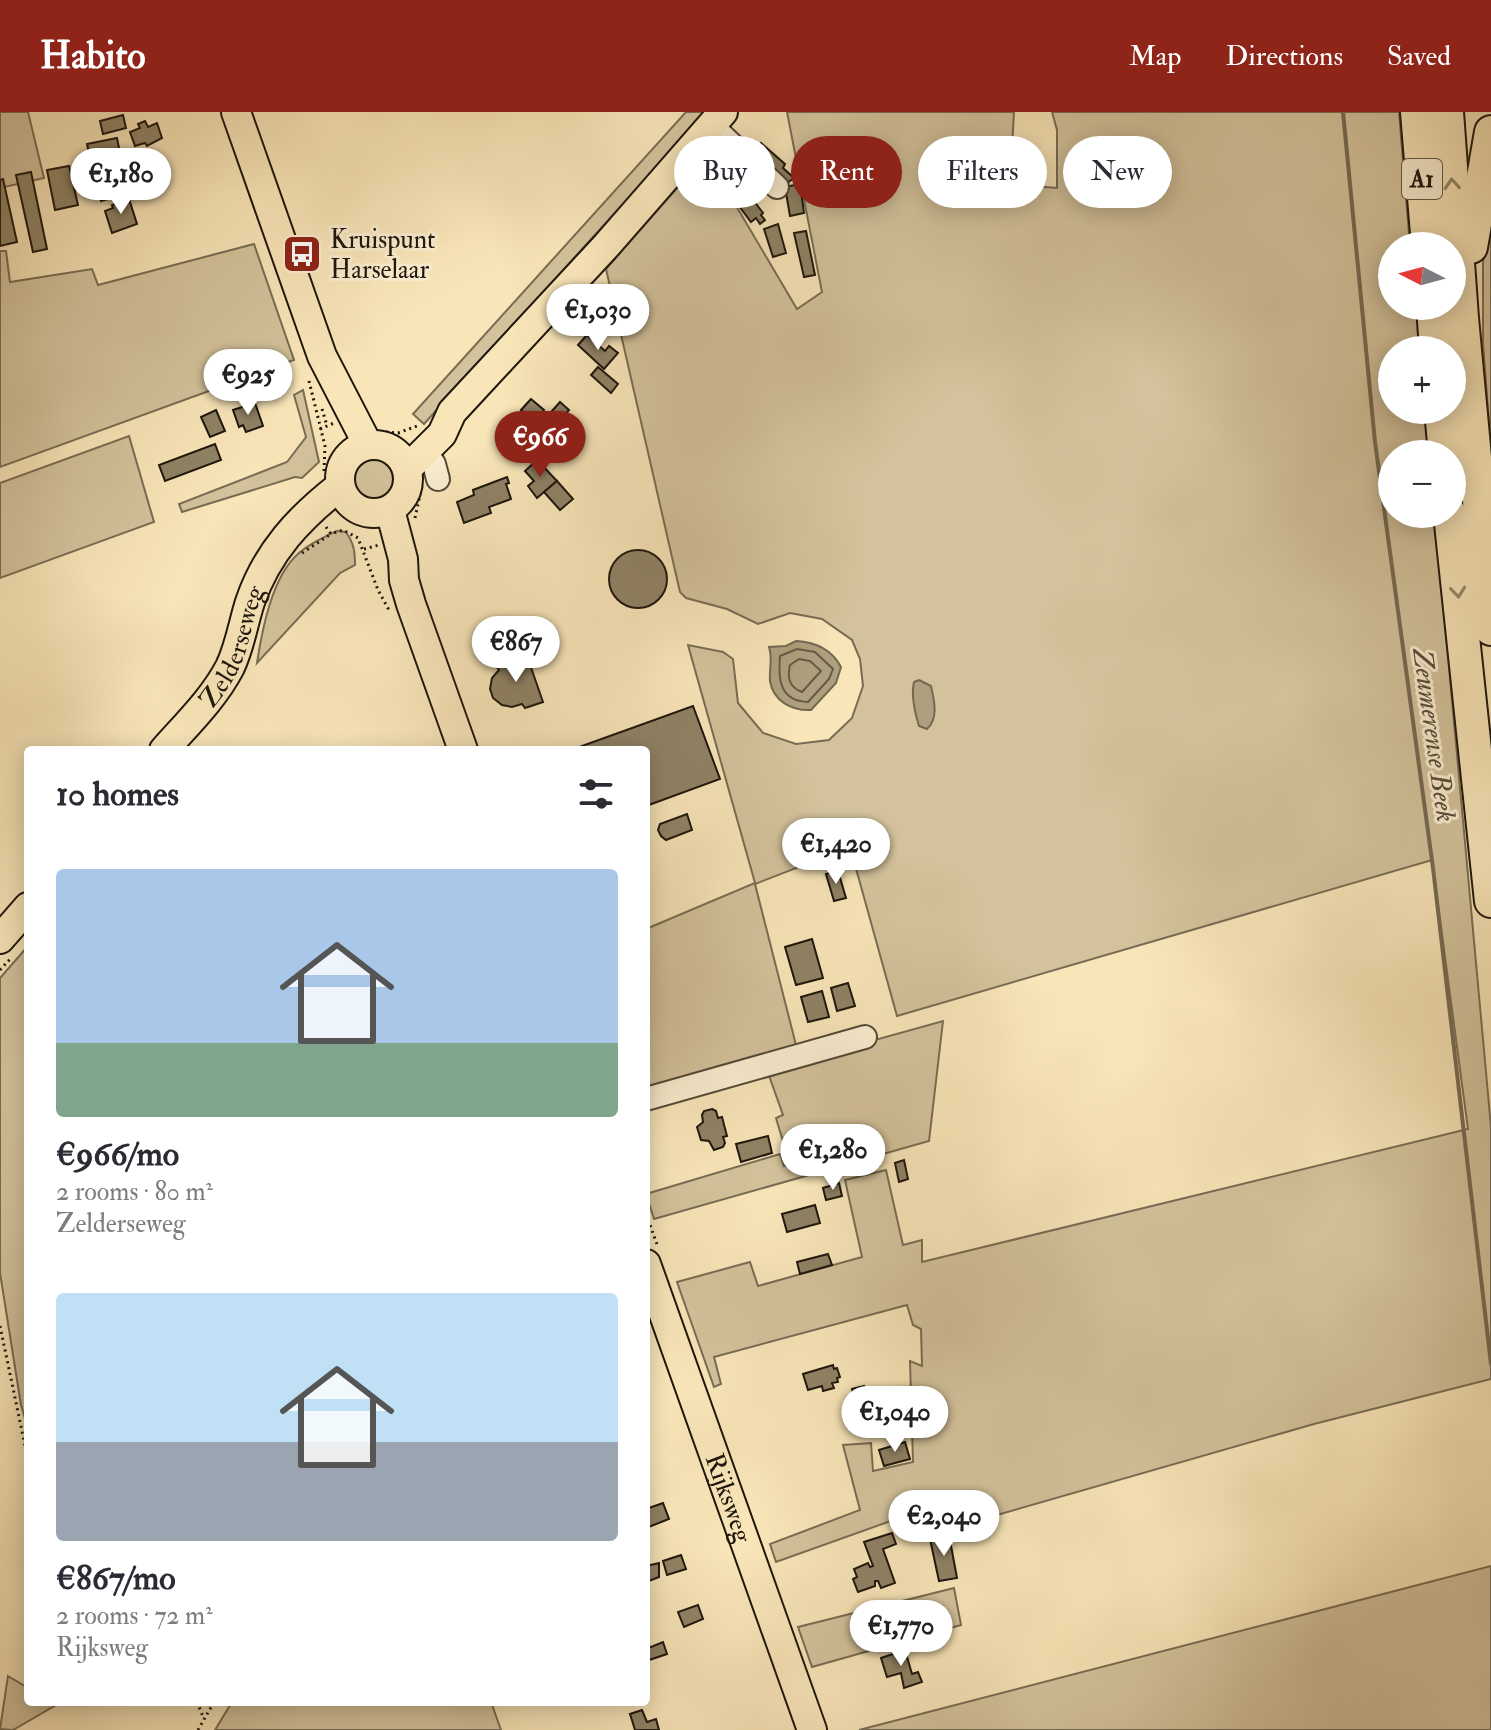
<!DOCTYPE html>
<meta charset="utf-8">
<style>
body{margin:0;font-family:"IM FELL Double Pica",serif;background:#f7f7f7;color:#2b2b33;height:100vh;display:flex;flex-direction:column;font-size:30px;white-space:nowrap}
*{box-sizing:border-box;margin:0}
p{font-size:26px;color:#7c7c81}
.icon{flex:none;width:44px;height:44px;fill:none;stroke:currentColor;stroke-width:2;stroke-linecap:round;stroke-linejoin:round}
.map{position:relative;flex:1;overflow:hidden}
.sheet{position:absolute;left:24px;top:634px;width:626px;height:960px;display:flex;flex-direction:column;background:#fff;border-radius:8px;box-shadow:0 4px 20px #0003}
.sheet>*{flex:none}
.top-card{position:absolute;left:674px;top:24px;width:696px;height:72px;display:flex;gap:16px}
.needle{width:52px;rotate:276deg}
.controls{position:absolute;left:1378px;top:120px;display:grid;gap:16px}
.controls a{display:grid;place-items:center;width:88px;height:88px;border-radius:50%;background:#fff;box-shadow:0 4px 20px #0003;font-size:40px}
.price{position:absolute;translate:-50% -68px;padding:0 18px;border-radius:28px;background:#fff;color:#222;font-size:26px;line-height:52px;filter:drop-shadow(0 2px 4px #0008)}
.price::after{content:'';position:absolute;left:50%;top:48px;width:24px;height:18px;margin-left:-12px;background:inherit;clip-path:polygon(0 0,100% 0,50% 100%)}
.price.active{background:#8f2418;color:#fff}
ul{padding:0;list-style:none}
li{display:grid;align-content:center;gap:16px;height:424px;padding:0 32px}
li span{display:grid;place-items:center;height:248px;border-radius:8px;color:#555}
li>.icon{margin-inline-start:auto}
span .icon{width:144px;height:144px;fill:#fffc;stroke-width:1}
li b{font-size:34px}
h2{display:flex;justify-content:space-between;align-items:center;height:96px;padding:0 32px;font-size:34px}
.pill{padding:0 28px;border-radius:36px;background:#fff;box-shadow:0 4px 20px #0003;font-size:28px;line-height:72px}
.pill.active{background:#8f2418;color:#fff}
header{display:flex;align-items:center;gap:48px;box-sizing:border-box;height:112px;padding:0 40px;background:#8f2418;color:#fff}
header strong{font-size:38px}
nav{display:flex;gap:44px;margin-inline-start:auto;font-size:28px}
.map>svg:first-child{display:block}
</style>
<header>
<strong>Habito</strong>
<nav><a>Map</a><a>Directions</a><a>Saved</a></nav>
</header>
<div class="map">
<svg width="1491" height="1618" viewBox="0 0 1491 1618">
<rect width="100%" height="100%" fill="#f8e5b8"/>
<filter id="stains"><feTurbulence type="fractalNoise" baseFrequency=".0025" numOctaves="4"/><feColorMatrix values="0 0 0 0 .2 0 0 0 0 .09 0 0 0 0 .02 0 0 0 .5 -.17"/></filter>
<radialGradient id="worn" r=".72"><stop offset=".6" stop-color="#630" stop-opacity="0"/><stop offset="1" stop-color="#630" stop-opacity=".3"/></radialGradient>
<g fill="#d3c29b" stroke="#786c54" stroke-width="2">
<polygon points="0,0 28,0 44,66 0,76"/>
<polygon points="686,0 706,0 424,312 413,302"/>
<polygon points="787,0 1014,0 1010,72 1057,76 1057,18 1052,0 1399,0 1410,134 1392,134 1392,194 1416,194 1420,238 1392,238 1392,298 1425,298 1429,342 1392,342 1392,402 1435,402 1491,1015 1491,1267 1314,1312 990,1405 969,1410 928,1393 927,1396 776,1450 770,1432 860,1398 843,1333 871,1331 873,1359 913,1350 910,1249 922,1254 921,1217 913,1213 907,1193 714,1245 721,1272 714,1275 677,1170 750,1150 758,1174 862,1145 845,1068 886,1058 903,1133 922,1128 922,1150 1468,1017 1432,748 897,904 850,735 755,772 796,933 646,975 646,817 755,771 688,533 723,540 733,547 738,591 763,621 796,632 829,628 852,606 863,574 860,547 852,528 822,507 790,501 758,512 727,497 686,486 680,480 606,157 706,43 797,197 822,180"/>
<polygon points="1491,82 1491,337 1483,231 1483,151"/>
<polygon points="254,132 294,248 0,355 0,139 6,139 10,170 92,157 98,173"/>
<polygon points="303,278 319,350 302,366 295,365 182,400 179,392 287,350 306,325 294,283"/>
<polygon points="129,324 154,410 0,466 0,371"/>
<circle cx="372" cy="367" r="21"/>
<path d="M337,419l9,1c8,12 9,19 9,33l-15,8 -83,90c5,-33 15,-87 42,-110 11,-10 25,-16 38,-22z"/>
<polygon points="28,834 28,1317 21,1293 0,1161 0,866"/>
<polygon points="943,909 929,1029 654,1107 646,1082 780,1042 784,1054 876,1027 875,1024 789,1049 776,1006 783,1003 767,958"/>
<polygon points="1491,1454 1491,1618 859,1618"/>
<polygon points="954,1476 961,1513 812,1555 798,1515"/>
<polygon points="8,1564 28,1576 28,1590 51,1590 56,1593 13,1618 0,1617"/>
<polygon points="232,1590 491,1590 501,1618 215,1618"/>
</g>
<g fill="#ae9f7e" stroke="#746850" stroke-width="2">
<path d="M796,529c19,1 36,9 45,26l-5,16 -25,27c-19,1 -38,-9 -41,-29 -1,-12 3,-22 -1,-34l17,-1z"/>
<path d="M919,568l12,6c3,14 8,32 -4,43l-8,-3c-4,-13 -8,-31 -5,-44z"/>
</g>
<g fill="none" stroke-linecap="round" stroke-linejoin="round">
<g stroke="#665a45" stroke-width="2">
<path d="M797,537l18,3 18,17 -4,10 -21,23c-29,-1 -30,-24 -28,-46z"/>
<path d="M799,547l11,2 11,10 -19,21c-13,-5 -15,-14 -12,-27z"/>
</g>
<polyline stroke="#746850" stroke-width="4" points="1343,0 1375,330 1433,756 1491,1252"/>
</g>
<g fill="#8f8265" stroke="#1d160c" stroke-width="2">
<polygon points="123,3 126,16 103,22 100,9"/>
<polygon points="145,9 148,15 157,11 162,26 147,34 145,31 135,34 130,20 140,16 138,12"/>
<polygon points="117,26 120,41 90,47 87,32"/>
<polygon points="761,31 785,52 783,56 794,66 783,74 751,42"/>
<polygon points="143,44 149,69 136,72 134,66 122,70 126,82 101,89 98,78 90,80 85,65 130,51 129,48"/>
<polygon points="69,54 78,93 55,98 47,58"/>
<polygon points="31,60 47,137 33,140 16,63"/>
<polygon points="3,67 17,130 0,134 0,68"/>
<polygon points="800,72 804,101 790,104 785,75"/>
<polygon points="748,81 763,101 761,103 765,108 760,112 756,106 751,110 736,90"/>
<polygon points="129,87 137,112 112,121 105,99 113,96 112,93"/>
<polygon points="778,112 786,141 773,145 764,117"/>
<polygon points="806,119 815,163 804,165 794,121"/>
<polygon points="587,223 605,239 609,234 618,241 604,257 578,233"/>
<polygon points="598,255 618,272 611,281 591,263"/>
<polygon points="531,287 544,298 540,304 544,308 560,290 569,298 561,307 568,313 555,328 521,298"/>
<polygon points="255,291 263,314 246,320 243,313 239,315 233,298"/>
<polygon points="216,298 225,319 210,325 201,305"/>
<polygon points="215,332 221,348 165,369 159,353"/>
<polygon points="537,348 557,369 537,386 528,374 534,369 525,359"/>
<polygon points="507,365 509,371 506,372 511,387 489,395 491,401 464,411 457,390 474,383 473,378"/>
<polygon points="557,369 573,387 560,398 544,380"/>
<circle cx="638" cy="467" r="29"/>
<polygon points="526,541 543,590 525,596 522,592 512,595 502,593 493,586 490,577 492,566 499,558 495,553"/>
<polygon points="693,594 720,667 646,694 646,638 571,638"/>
<polygon points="687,702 692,718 666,728 661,724 658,718 660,712"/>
<polygon points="838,759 846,786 834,789 826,762"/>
<polygon points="812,827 823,866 796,873 785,835"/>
<polygon points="848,871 855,894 837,899 831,876"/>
<polygon points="822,879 829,905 808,910 801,885"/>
<polygon points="712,997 716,999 718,1006 722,1005 727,1024 723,1025 725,1031 723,1035 714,1038 709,1029 701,1028 697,1015 703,1010 702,1003 704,999"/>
<polygon points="768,1024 772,1041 741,1050 736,1032"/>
<polygon points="904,1048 908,1067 899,1070 895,1051"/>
<polygon points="839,1071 842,1084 826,1088 823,1076"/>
<polygon points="815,1093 820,1111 787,1120 782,1102"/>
<polygon points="828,1142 832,1153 800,1162 797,1150"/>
<polygon points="833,1253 834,1257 837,1256 840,1265 837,1266 838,1270 832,1271 834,1276 823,1279 822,1274 808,1278 803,1262"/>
<polygon points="864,1274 872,1301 860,1304 857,1296 851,1298 848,1287 854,1285 852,1277"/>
<polygon points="905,1330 910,1347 884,1354 879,1338"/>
<polygon points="663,1391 669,1407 646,1416 646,1397"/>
<polygon points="892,1421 896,1432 883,1437 895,1471 881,1476 878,1469 875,1469 875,1474 858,1480 853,1467 857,1465 854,1457 868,1451 870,1455 873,1454 864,1430"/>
<polygon points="949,1423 957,1466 939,1469 930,1427"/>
<polygon points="681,1443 686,1457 667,1463 663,1449"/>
<polygon points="659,1451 659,1465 649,1469 646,1467 646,1454"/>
<polygon points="698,1493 703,1507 684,1515 678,1500"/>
<polygon points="663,1530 667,1542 646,1549 646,1537"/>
<polygon points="905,1538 912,1562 918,1560 922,1570 904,1576 901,1561 887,1565 881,1546"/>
<polygon points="642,1598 647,1610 656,1607 659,1618 635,1618 630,1602"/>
</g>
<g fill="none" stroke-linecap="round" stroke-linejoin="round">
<defs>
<g id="minor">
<polyline points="711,13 777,75"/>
<polyline points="425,339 434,352 438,367"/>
<polyline points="646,987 865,925"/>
</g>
<g id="major">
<polyline points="236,0 322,244 368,333"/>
<circle cx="374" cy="367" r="34"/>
<polyline points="407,357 442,322 452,300 606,134 723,0"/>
<polyline points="390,398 403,447 404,468 411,492 463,638"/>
<path id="s1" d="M164,638c23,-26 50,-52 66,-83 10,-21 13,-43 20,-65 17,-50 49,-84 90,-116"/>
<polyline points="0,827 28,795"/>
<path id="s2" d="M646,1152l166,466"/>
</g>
<g id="highway">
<polyline points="1417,0 1428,134"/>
<polyline points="1447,0 1462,206 1491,517"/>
<polyline points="1471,135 1491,20"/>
<polyline points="1433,194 1436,238"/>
<polyline points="1441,298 1445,342"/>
<polyline points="1450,402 1491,789"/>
</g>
</defs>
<use href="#minor" stroke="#544a37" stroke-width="26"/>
<use href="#major" stroke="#1d160c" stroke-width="32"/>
<use href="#highway" stroke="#1d160c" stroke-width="36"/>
<g stroke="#1d160c" stroke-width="3" stroke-dasharray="2 4" stroke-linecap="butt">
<polyline points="309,269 325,334 324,359"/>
<polyline points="322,297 327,314"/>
<polyline points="320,317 334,311"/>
<polyline points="386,320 398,321 420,313"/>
<polyline points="415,406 422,374"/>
<polyline points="326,415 331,422 343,418 358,426 378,478 390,500"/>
<polyline points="364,437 379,433"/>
<polyline points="302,441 331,422"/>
<polyline points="0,858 11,846"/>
<polyline points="646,1102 658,1135"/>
<polyline points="0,1214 28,1348"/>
<polyline points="197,1590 204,1607"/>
<polyline points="198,1618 214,1590"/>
</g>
<use href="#minor" stroke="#faeed1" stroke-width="22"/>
<use href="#major" stroke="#f8e5b8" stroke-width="28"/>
<use href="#highway" stroke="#f8e5b8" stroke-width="32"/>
</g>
<defs><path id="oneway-chevron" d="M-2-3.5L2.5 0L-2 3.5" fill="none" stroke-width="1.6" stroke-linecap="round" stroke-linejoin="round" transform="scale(2)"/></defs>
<g stroke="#95886b">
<use href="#oneway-chevron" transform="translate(1452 72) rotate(-94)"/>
<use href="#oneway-chevron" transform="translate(1458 480) rotate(84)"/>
</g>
<defs>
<symbol id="bus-square" viewBox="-11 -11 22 22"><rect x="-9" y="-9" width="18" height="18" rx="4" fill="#8f2418" stroke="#faeed1"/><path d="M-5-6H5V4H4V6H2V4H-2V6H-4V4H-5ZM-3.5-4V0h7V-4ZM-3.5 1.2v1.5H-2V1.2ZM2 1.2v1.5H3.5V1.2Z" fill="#fff"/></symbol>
</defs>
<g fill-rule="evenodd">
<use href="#bus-square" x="280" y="120" width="44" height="44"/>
</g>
<g text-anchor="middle" stroke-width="6" stroke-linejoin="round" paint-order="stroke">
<rect fill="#faeed1" stroke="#5f5747" stroke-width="2" x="1402" y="47" width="40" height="40" rx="6"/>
<g font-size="24" font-weight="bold" fill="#1d160c">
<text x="1422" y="75">A1</text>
</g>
<g font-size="26" fill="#1d160c" stroke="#faeed1" text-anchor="start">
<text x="330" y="136">Kruispunt<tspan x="330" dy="30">Harselaar</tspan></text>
</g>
<g font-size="26" fill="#1d160c" stroke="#faeed1">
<text dy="9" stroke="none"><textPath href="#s1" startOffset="126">Zelderseweg</textPath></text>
<text dy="9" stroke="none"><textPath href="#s2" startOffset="248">Rijksweg</textPath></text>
</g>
<g font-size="28" font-style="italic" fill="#574d3a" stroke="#faeed1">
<text transform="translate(1435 623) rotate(82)" y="10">Zeumerense Beek</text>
</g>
</g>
<rect width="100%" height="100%" filter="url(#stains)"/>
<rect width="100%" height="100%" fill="url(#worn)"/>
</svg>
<div class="controls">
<a><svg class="needle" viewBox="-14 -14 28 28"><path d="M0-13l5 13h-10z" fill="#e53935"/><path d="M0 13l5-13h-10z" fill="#7c7c81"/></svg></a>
<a>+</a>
<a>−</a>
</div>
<b class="price" style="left:121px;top:104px">€1,180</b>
<b class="price" style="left:598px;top:240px">€1,030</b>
<b class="price" style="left:248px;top:305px">€925</b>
<b class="price active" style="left:540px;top:367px">€966</b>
<b class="price" style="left:516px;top:572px">€867</b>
<b class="price" style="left:836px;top:774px">€1,420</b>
<b class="price" style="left:833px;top:1080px">€1,280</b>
<b class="price" style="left:895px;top:1342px">€1,040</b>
<b class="price" style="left:944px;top:1446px">€2,040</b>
<b class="price" style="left:901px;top:1556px">€1,770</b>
<div class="top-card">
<a class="pill">Buy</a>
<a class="pill active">Rent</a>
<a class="pill">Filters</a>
<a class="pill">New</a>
</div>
<section class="sheet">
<h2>10 homes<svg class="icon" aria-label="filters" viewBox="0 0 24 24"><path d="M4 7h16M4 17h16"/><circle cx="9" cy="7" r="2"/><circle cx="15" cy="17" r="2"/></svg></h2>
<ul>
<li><span style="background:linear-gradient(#a9c7e8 70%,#7fa58c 0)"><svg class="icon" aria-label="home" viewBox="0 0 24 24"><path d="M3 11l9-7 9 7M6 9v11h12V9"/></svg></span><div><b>€966/mo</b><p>2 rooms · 80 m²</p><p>Zelderseweg</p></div></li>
<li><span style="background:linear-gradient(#bfe0f5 60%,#9aa5b1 0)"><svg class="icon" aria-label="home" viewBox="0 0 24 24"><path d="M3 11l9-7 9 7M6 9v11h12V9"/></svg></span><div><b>€867/mo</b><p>2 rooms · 72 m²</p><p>Rijksweg</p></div></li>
</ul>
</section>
</div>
